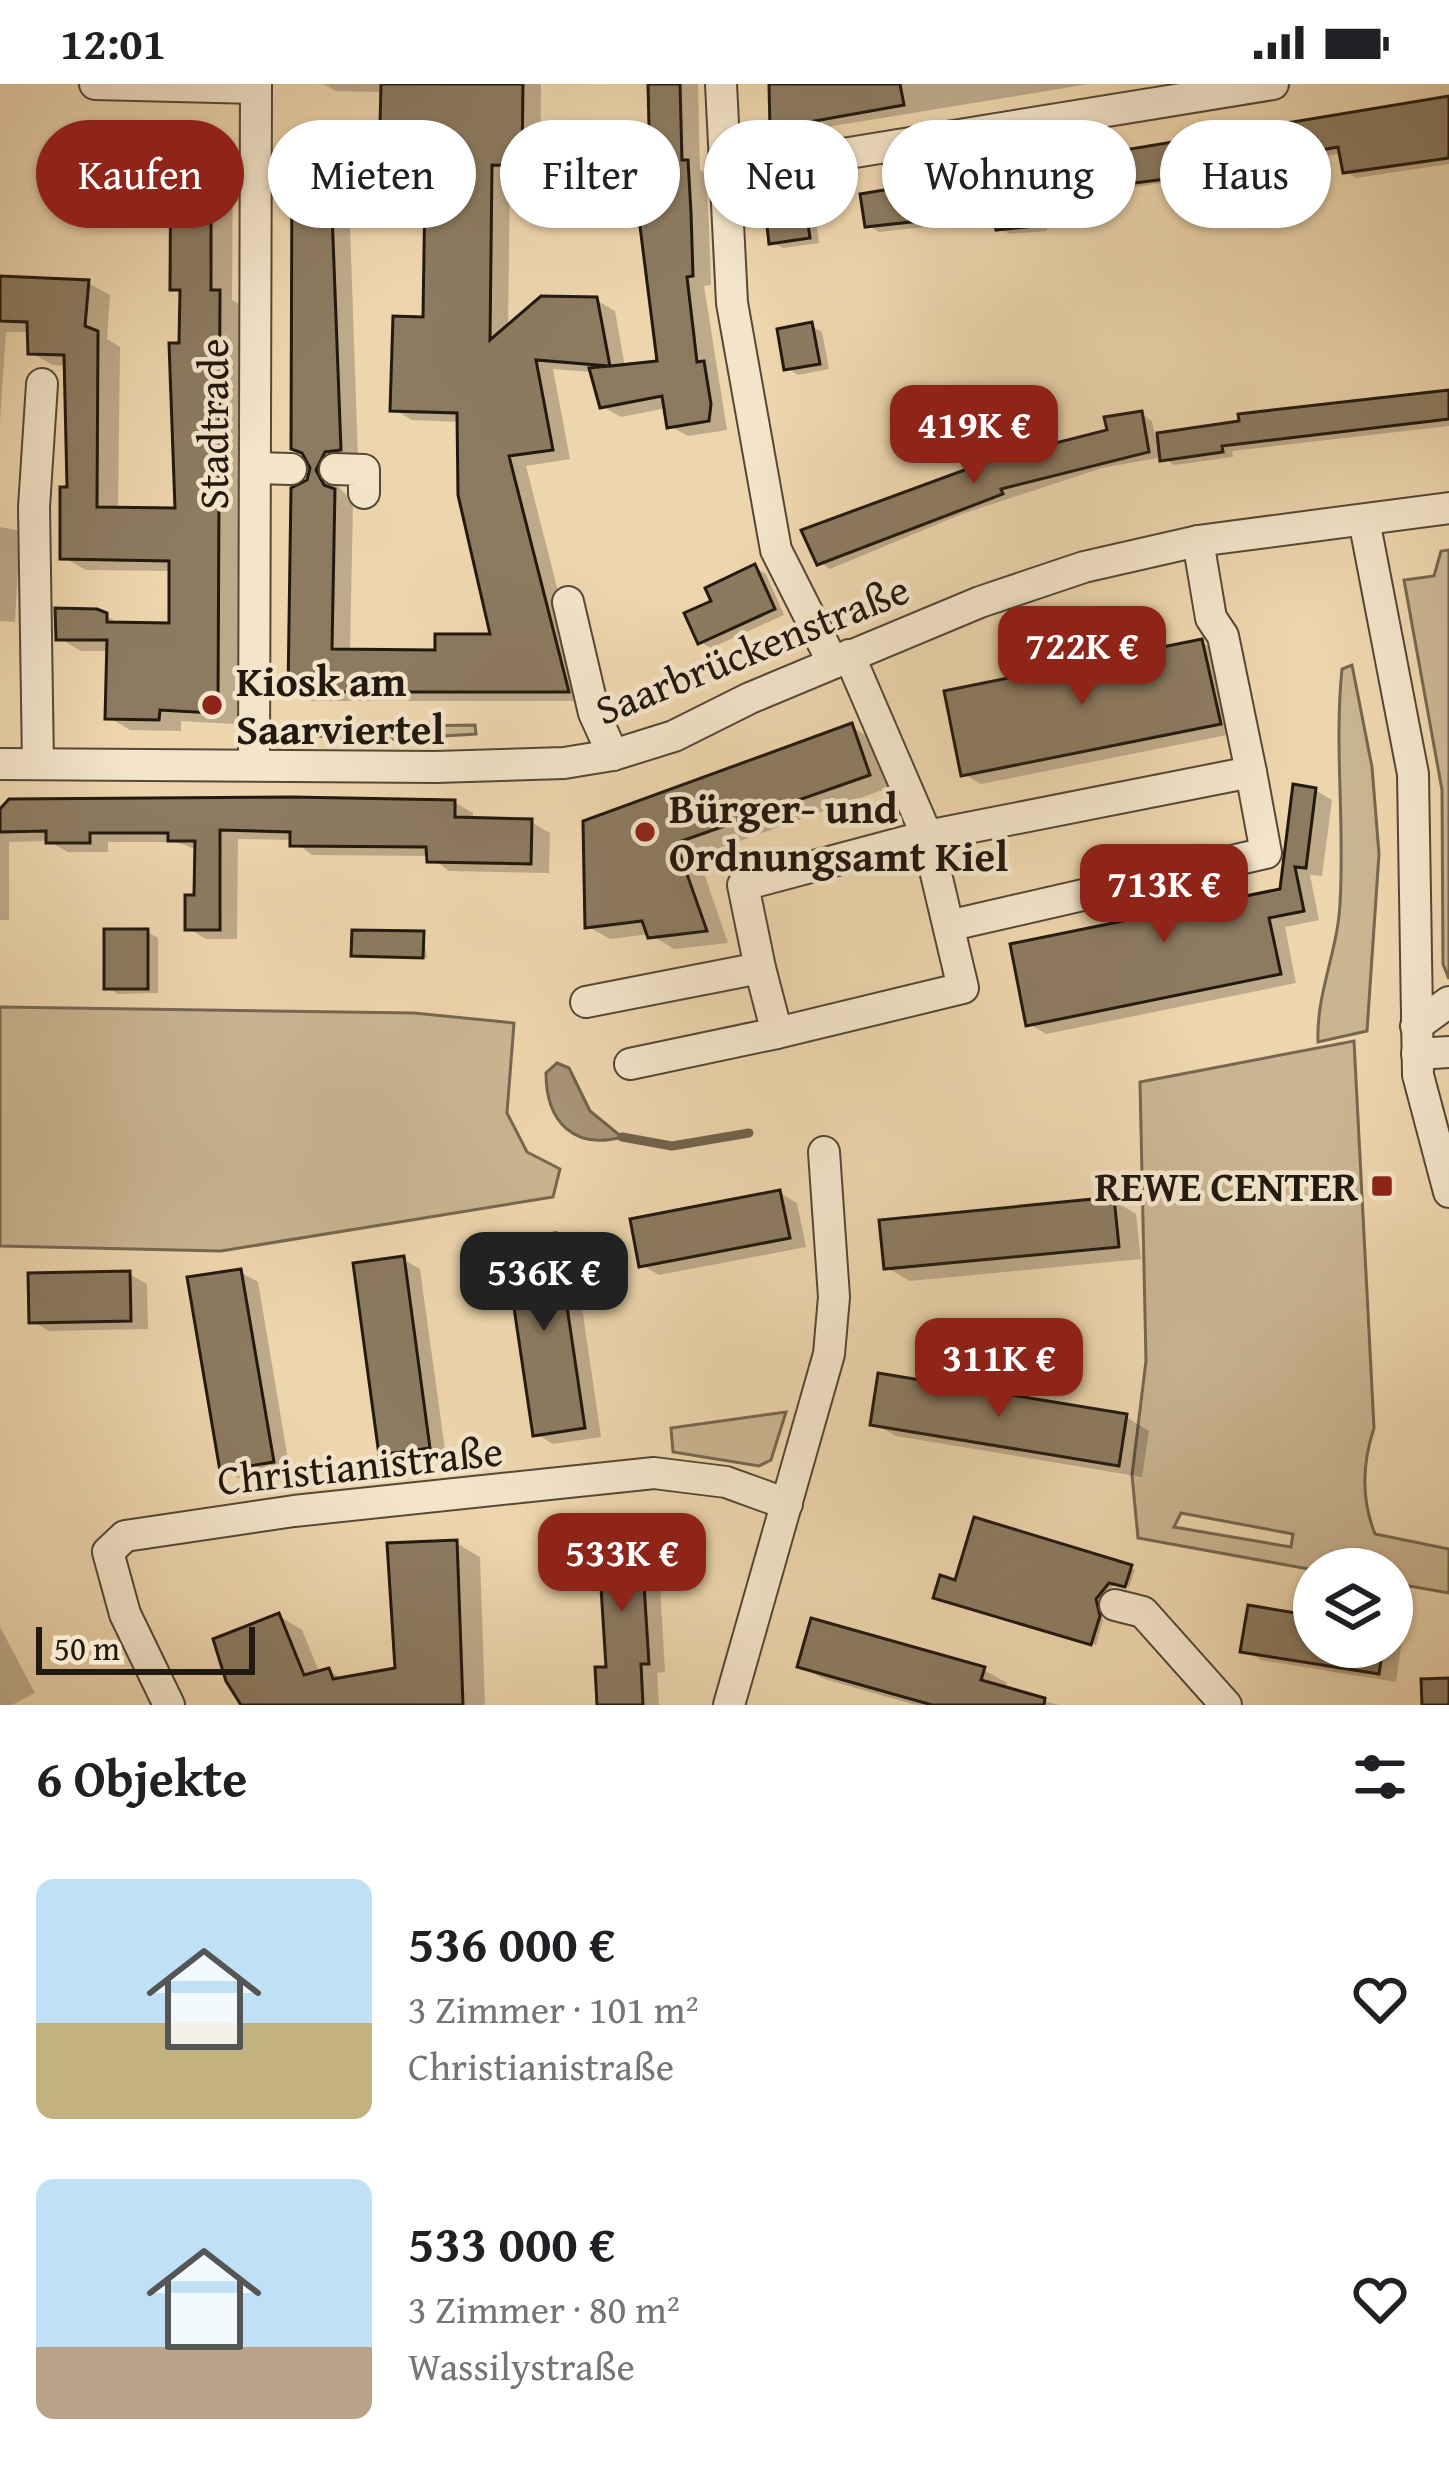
<!DOCTYPE html>
<html lang="de">
<meta charset="utf-8">
<style>
body{margin:0;font-family:"Gentium Book Plus",serif;background:#f2f2f2;color:#202124;height:100vh;display:flex;flex-direction:column;font-size:45px;white-space:nowrap}
*{box-sizing:border-box;margin:0}
p{font-size:39px;color:#757577}
.icon{flex:none;width:66px;height:66px;fill:none;stroke:currentColor;stroke-width:2;stroke-linecap:round;stroke-linejoin:round}
.map{position:relative;height:1621px;overflow:hidden}
.sheet{display:flex;flex-direction:column;background:#fff;flex:1}
.sheet>*{flex:none}
.banner{position:absolute;left:36px;top:36px;width:1377px;height:108px;display:flex;gap:24px}
.controls{position:absolute;left:1293px;top:1464px;display:grid;gap:24px}
.controls a{display:grid;place-items:center;width:120px;height:120px;border-radius:50%;background:#fff;box-shadow:0 3px 9px #0004;font-size:60px}
.scale{position:absolute;left:36px;bottom:30px;width:219px;box-sizing:border-box;padding-left:12px;border:6px solid #22190f;border-top:0;font-size:33px;line-height:42px;white-space:nowrap;color:#22190f;-webkit-text-stroke:9px #f3e4ca;paint-order:stroke}
.price{position:absolute;translate:-50% -102px;padding:0 27px;border-radius:24px;background:#8f2418;color:#fff;font-size:39px;line-height:78px;filter:drop-shadow(0 3px 6px #0008)}
.price::after{content:'';position:absolute;left:50%;top:72px;width:36px;height:27px;margin-left:-18px;background:inherit;clip-path:polygon(0 0,100% 0,50% 100%)}
.price.on{background:#222;color:#fff}
ul{padding:0;list-style:none}
li{display:flex;align-items:center;gap:36px;height:300px;padding:0 36px}
li span{display:grid;place-items:center;flex:none;width:336px;height:240px;border-radius:18px;color:#555}
li>.icon{margin-inline-start:auto}
span .icon{width:144px;height:144px;fill:#fffc;stroke-width:1}
li b{font-size:51px}
h2{display:flex;justify-content:space-between;align-items:center;height:144px;padding:0 36px;font-size:51px}
.tag{padding:0 42px;border-radius:54px;background:#fff;box-shadow:0 3px 9px #0004;font-size:42px;line-height:108px}
.tag.on{background:#8f2418;color:#fff}
.status{display:flex;justify-content:space-between;align-items:center;height:84px;padding:0 60px;background:#fff;direction:ltr}
.status svg{height:33px;fill:currentColor}
.map>svg:first-child{display:block}
</style>
<div class="status"><b>12:01</b><svg viewBox="0 0 49 12"><path d="M0 12V9h3v3zM5 12V6h3v6zM10 12V3h3v9zM15 12V0h3v12zM26 1h20v11H26zM47 4h2v5h-2z"/></svg></div>
<div class="map">
<svg width="1449" height="1621" viewBox="0 0 1449 1621">
<rect width="100%" height="100%" fill="#edd5ad"/>
<filter id="stains"><feTurbulence type="fractalNoise" baseFrequency=".00167" numOctaves="4"/><feColorMatrix values="0 0 0 0 .2 0 0 0 0 .09 0 0 0 0 .02 0 0 0 .5 -.17"/></filter>
<radialGradient id="worn" r=".72"><stop offset=".6" stop-color="#630" stop-opacity="0"/><stop offset="1" stop-color="#630" stop-opacity=".3"/></radialGradient>
<g fill="#cab592" stroke="#766750" stroke-width="3" fill-rule="evenodd">
<polygon points="1449,466 1449,895 1443,880 1442,706 1404,496 1434,492 1441,467"/>
<path d="M1352,581l20,102 7,87 -12,177 -49,11c-2,-49 20,-91 22,-139 5,-78 -6,-156 2,-234z"/>
<path d="M475,641l1,9c-62,3 -130,14 -190,-6z"/>
<polygon points="0,923 414,929 514,939 507,1029 527,1068 560,1085 553,1113 221,1167 0,1162"/>
<path d="M1354,957l20,387c-12,36 -13,71 1,106l74,15v44l-57,-10v-14l-78,1 -176,-32 -6,-63 14,-114 -6,-279zM1181,1429l112,21 -2,13 -117,-20z"/>
<polygon points="786,1328 771,1376 759,1382 673,1368 671,1344"/>
</g>
<path fill="#a89577" stroke="#72634d" stroke-width="3" d="M557,979l12,5 21,43 32,26c-47,13 -76,-14 -76,-64z"/>
<g fill="#0003" fill-rule="evenodd">
<path d="M323,0h264h-46l-1,91 -30,-1 -2,154 88,-28 19,11 10,56 35,-4 -9,-279h47l2,86 6,3 3,52 2,60 -7,1 23,144 -39,6 -18,-10 -3,-18 -46,9 -19,-11 -9,-34 -40,-3 17,90 -44,7 60,235h-277l-18,-11 23,-222 -19,-305 63,1 25,-36v-36l-47,-1zM349,111l79,1 -2,124 -33,89 19,11 48,2 33,215 -55,16 -88,-1 3,-150 -20,-21 25,-22z"/>
<polygon points="769,0 1089,0 784,50 773,43"/>
<polygon points="1449,12 1449,80 1356,94 1345,87 1342,69 1303,76 1307,101 1257,109 1246,103 1243,87 1042,117 1047,147 1010,150 998,144 997,135 879,148 868,141 863,113"/>
<polygon points="210,50 233,63 232,216 242,222 240,632 234,640 181,637 181,647 130,646 108,633 109,567 81,567 59,554 106,532 122,541 172,543 172,487 86,486 63,473 70,406 67,282 53,281 31,269 31,248 6,248 0,338 0,195 88,199 110,211 107,255 120,263 118,426 178,427 183,209 173,204"/>
<polygon points="804,121 815,128 819,159 783,164 772,158"/>
<polygon points="811,242 822,248 829,285 798,291 787,284"/>
<polygon points="1449,310 1449,342 1232,367 1233,373 1174,381 1163,373 1102,384 962,430 830,485 819,478 1141,330 1152,337 1155,352 1300,325"/>
<polygon points="0,443 20,447 15,538 0,537"/>
<polygon points="755,484 766,490 784,531 711,564 700,558 715,518"/>
<polygon points="1201,558 1218,568 1237,649 981,700 964,690"/>
<polygon points="851,643 874,656 891,703 698,772 728,859 674,865 650,850 610,855 587,842 586,740"/>
<polygon points="1315,706 1332,716 1322,792 1310,791 1319,836 1285,843 1296,899 1046,950 1029,940 1283,808"/>
<polygon points="454,718 473,729 473,737 531,738 550,749 549,789 449,787 430,772 312,771 293,756 238,755 237,855 206,855 188,844 197,814 198,766 176,758 108,758 108,768 68,768 48,757 9,758 9,836 0,836 0,722"/>
<polygon points="147,848 158,854 158,909 118,910 107,903"/>
<polygon points="423,850 427,874 354,871"/>
<polygon points="780,1109 797,1119 806,1163 659,1191 642,1181"/>
<polygon points="1113,1116 1136,1130 1141,1175 910,1197 887,1184"/>
<polygon points="556,1152 573,1162 601,1353 553,1360 536,1350"/>
<polygon points="403,1175 420,1185 446,1373 399,1379 382,1369"/>
<polygon points="240,1188 258,1198 290,1387 240,1395 223,1385"/>
<polygon points="129,1190 147,1200 148,1245 49,1247 32,1237"/>
<polygon points="1126,1333 1149,1347 1142,1393 896,1352 873,1339"/>
<polygon points="639,1440 657,1450 665,1588 657,1589 659,1621 600,1621"/>
<polygon points="456,1459 480,1473 485,1621 244,1621 279,1532 302,1546 320,1590 329,1587 345,1596 398,1587"/>
<polygon points="1130,1484 1135,1486 1129,1503 1115,1499 1100,1518 1103,1536 1096,1561 941,1515"/>
<polygon points="1314,1535 1314,1563 1392,1563 1392,1550 1402,1556 1396,1598 1261,1576 1243,1566"/>
<polygon points="0,1543 35,1609 12,1621 0,1621"/>
<polygon points="801,1582 984,1586 1007,1599 1005,1606 1059,1621 916,1621 824,1595"/>
</g>
<g fill="none" stroke-linecap="round" stroke-linejoin="round">
<polyline stroke="#72634d" stroke-width="9" points="622,1053 672,1062 749,1049"/>
</g>
<g fill="#8c7b61" stroke="#22190f" stroke-width="3" fill-rule="evenodd">
<path d="M381,0h142l-1,82 -30,-1 -2,175 51,-44 56,1 13,69 47,-5 -24,-190 17,-1 -2,-86h32l2,76h6l3,53 2,63 -6,1 10,85 7,-1 7,43 -2,17 -42,7 -5,-32 -62,12 -11,-40 20,-2 -73,-6 17,90 -44,6 60,236h-281l3,-204 16,-8 3,-12 -8,-15 -11,-4 1,-289 63,1 1,-36h24zM331,102l94,1 -2,130 -30,-1 -3,95 67,2 1,82 32,139h-55v16l-103,-1 3,-160 -11,-4 -8,-15 9,-18 16,-2z"/>
<polygon points="769,0 900,0 904,21 770,45"/>
<polygon points="1449,12 1449,74 1343,89 1338,63 1293,71 1297,95 1244,105 1239,80 1197,91 1033,112 1037,142 996,146 993,129 865,143 860,110"/>
<polygon points="171,47 211,47 211,206 220,206 218,619 212,629 160,626 159,636 105,635 107,556 56,556 55,524 97,525 107,529 107,538 169,539 169,477 60,475 60,403 67,403 64,271 28,270 27,238 0,237 0,192 89,196 85,242 98,247 97,423 175,424 169,259 179,259 180,206 170,206"/>
<polygon points="805,118 810,154 769,160 765,124"/>
<polygon points="812,238 820,280 784,286 777,245"/>
<polygon points="1449,306 1449,335 1222,362 1223,368 1160,377 1157,349 1239,337 1238,330"/>
<polygon points="1142,327 1149,368 1001,405 1003,410 817,481 801,446 1000,373 1107,346 1104,333"/>
<polygon points="755,480 775,525 698,560 684,529 711,517 705,504"/>
<polygon points="1202,555 1221,640 961,692 944,607"/>
<polygon points="852,639 870,691 676,759 707,847 648,854 642,837 585,844 583,737"/>
<polygon points="1293,700 1316,704 1306,784 1295,783 1304,827 1269,834 1281,890 1026,942 1010,860 1280,805"/>
<polygon points="291,713 455,716 455,733 532,735 531,780 427,778 426,763 290,762 290,748 220,746 220,846 185,846 185,811 194,811 195,757 168,757 168,749 90,749 90,759 46,759 46,747 0,748 0,725 9,715"/>
<rect x="104" y="845" width="44" height="60"/>
<polygon points="352,846 424,847 423,874 351,872"/>
<polygon points="780,1106 790,1154 639,1183 630,1135"/>
<polygon points="1114,1113 1119,1163 884,1185 879,1136"/>
<polygon points="556,1149 585,1344 533,1352 504,1156"/>
<polygon points="404,1172 430,1364 379,1371 353,1179"/>
<polygon points="241,1185 274,1378 220,1387 187,1193"/>
<polygon points="130,1187 131,1237 29,1239 28,1189"/>
<polygon points="878,1289 1127,1330 1119,1382 870,1341"/>
<polygon points="974,1433 1132,1481 1125,1503 1109,1499 1096,1515 1100,1532 1091,1561 933,1514 940,1491 955,1496"/>
<polygon points="640,1437 649,1580 641,1580 643,1621 597,1621 595,1583 606,1583 597,1440"/>
<polygon points="457,1456 463,1621 241,1621 226,1597 213,1555 279,1529 304,1591 329,1584 333,1595 395,1584 387,1459"/>
<polygon points="1248,1521 1314,1532 1314,1563 1383,1563 1379,1590 1240,1568"/>
<polygon points="811,1534 985,1583 981,1596 1045,1614 1044,1621 932,1621 797,1583"/>
<polygon points="1449,1594 1449,1621 1422,1621 1421,1595"/>
</g>
<g fill="none" stroke-linecap="round" stroke-linejoin="round">
<defs>
<g id="minor">
<polyline points="95,0 256,4"/>
<polyline points="721,0 732,219 776,466 833,579"/>
<polyline points="726,89 1273,0"/>
<polyline points="255,384 291,385"/>
<polyline points="335,385 364,386 364,409"/>
<polyline points="1364,436 1413,690 1418,991 1449,1108"/>
<polyline points="1198,457 1211,534 1223,552 1251,688"/>
<polyline points="568,518 594,629 613,671"/>
<polyline points="0,680 436,683 564,679 613,671 674,652 750,614 980,518 1084,483 1198,457 1449,424"/>
<polyline points="38,680 34,423 42,300"/>
<polyline points="254,680 256,0"/>
<polyline points="586,918 760,884 743,801 927,752 1251,688 1266,769 952,841"/>
<polyline points="1416,942 1449,918"/>
<polyline points="777,949 963,904 927,752 849,571"/>
<polyline points="1417,970 1449,968"/>
<polyline points="630,980 777,949 760,884"/>
<polyline points="1115,1521 1143,1528 1226,1621"/>
<polyline points="169,1621 125,1530 108,1468 125,1452 294,1427 654,1389 726,1398 787,1420"/>
<polyline points="729,1621 829,1270 834,1213 824,1068"/>
</g>
</defs>
<use href="#minor" stroke="#554836" stroke-width="34"/>
<use href="#minor" stroke="#f3e4ca" stroke-width="30"/>
</g>
<g fill="#8f2418" stroke="#f3e4ca" stroke-width="4.5">
<circle cx="212" cy="621" r="12"/>
<circle cx="645" cy="748" r="12"/>
<rect x="1370" y="1090" width="24" height="24" rx="6"/>
</g>
<g text-anchor="middle" stroke-width="9" stroke-linejoin="round" paint-order="stroke">
<g font-size="42" fill="#22190f" stroke="#f3e4ca">
<text transform="translate(213 340) rotate(-90)" y="15">Stadtrade</text>
<text transform="translate(752 565) rotate(-22)" y="15">Saarbrückenstraße</text>
<text transform="translate(360 1381) rotate(-6)" y="15">Christianistraße</text>
</g>
<g font-size="42" font-weight="bold" fill="#22190f" stroke="#f3e4ca" text-anchor="start">
<text x="236" y="612">Kiosk am<tspan x="236" dy="48">Saarviertel</tspan></text>
<text x="669" y="739">Bürger- und<tspan x="669" dy="48">Ordnungsamt Kiel</tspan></text>
<text x="1358" y="1117" text-anchor="end">REWE CENTER</text>
</g>
</g>
<rect width="100%" height="100%" filter="url(#stains)"/>
<rect width="100%" height="100%" fill="url(#worn)"/>
</svg>
<div class="controls">
<a><svg class="icon" aria-label="layers" viewBox="0 0 24 24"><path d="M12 4l9 5-9 5-9-5zM3 14l9 5 9-5"/></svg></a>
</div>
<div class="scale">50 m</div>
<b class="price" style="left:974px;top:403px">419K €</b>
<b class="price" style="left:1082px;top:624px">722K €</b>
<b class="price" style="left:1164px;top:862px">713K €</b>
<b class="price on" style="left:544px;top:1250px">536K €</b>
<b class="price" style="left:999px;top:1336px">311K €</b>
<b class="price" style="left:622px;top:1531px">533K €</b>
<div class="banner">
<a class="tag on">Kaufen</a>
<a class="tag">Mieten</a>
<a class="tag">Filter</a>
<a class="tag">Neu</a>
<a class="tag">Wohnung</a>
<a class="tag">Haus</a>
</div>
</div>
<section class="sheet">
<h2>6 Objekte<svg class="icon" aria-label="filters" viewBox="0 0 24 24"><path d="M4 7h16M4 17h16"/><circle cx="9" cy="7" r="2"/><circle cx="15" cy="17" r="2"/></svg></h2>
<ul>
<li><span style="background:linear-gradient(#bfe0f5 60%,#c2b280 0)"><svg class="icon" aria-label="home" viewBox="0 0 24 24"><path d="M3 11l9-7 9 7M6 9v11h12V9"/></svg></span><div><b>536 000 €</b><p>3 Zimmer · 101 m²</p><p>Christianistraße</p></div><svg class="icon" aria-label="heart" viewBox="0 0 24 24"><path d="M12 20l-8-8c-3-5 5-10 8-4 3-6 11-1 8 4z"/></svg></li>
<li><span style="background:linear-gradient(#bfe0f5 70%,#b9a48a 0)"><svg class="icon" aria-label="home" viewBox="0 0 24 24"><path d="M3 11l9-7 9 7M6 9v11h12V9"/></svg></span><div><b>533 000 €</b><p>3 Zimmer · 80 m²</p><p>Wassilystraße</p></div><svg class="icon" aria-label="heart" viewBox="0 0 24 24"><path d="M12 20l-8-8c-3-5 5-10 8-4 3-6 11-1 8 4z"/></svg></li>
</ul>
</section>
